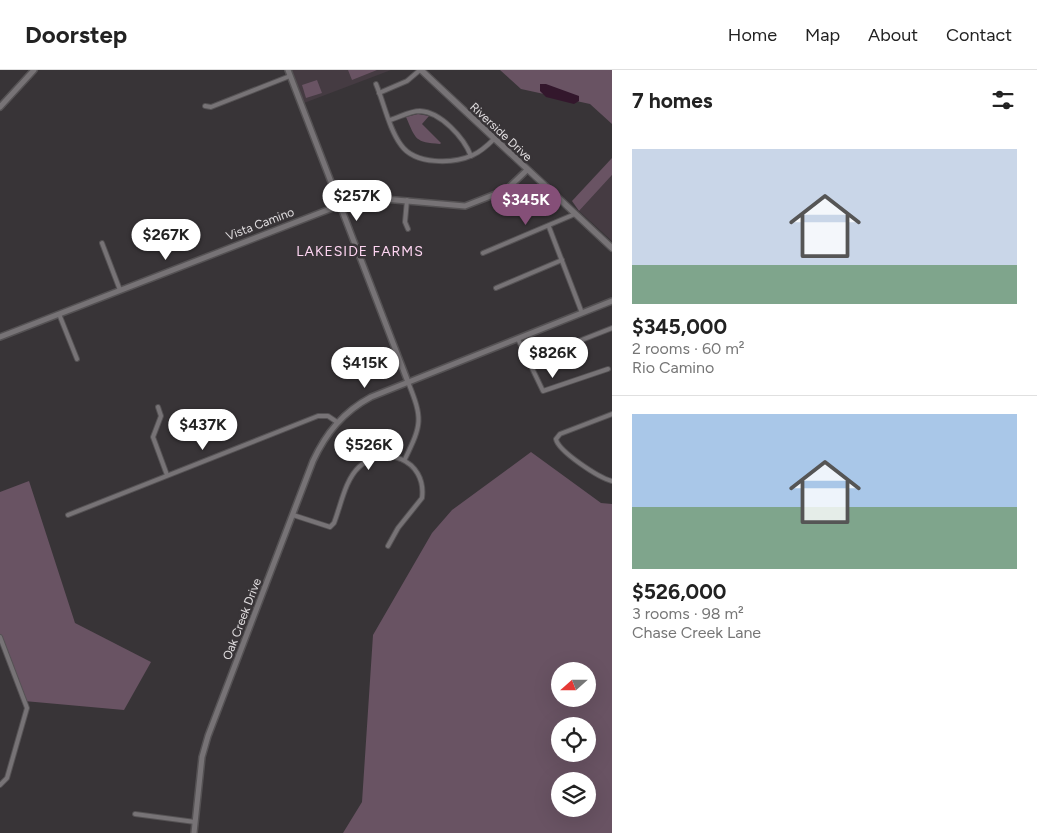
<!DOCTYPE html>
<meta charset="utf-8">
<style>
body{margin:0;font-family:Figtree,sans-serif;background:#f2f2f2;color:#222;height:100vh;display:flex;flex-direction:column;font-size:19px;white-space:nowrap}
*{box-sizing:border-box;margin:0}
p{font-size:16px;color:#767676}
.icon{flex:none;width:28px;height:28px;fill:none;stroke:currentColor;stroke-width:2;stroke-linecap:round;stroke-linejoin:round}
.map{position:relative;flex:1;overflow:hidden}
.sheet{display:flex;flex-direction:column;background:#fff;width:425px}
.sheet>*{flex:none}
.needle{width:32px;rotate:249deg}
.buttons{position:absolute;left:551px;top:592px;display:grid;gap:10px}
.buttons a{display:grid;place-items:center;width:45px;height:45px;border-radius:50%;background:#fff;box-shadow:0 5px 20px #0002;font-size:25px}
.price{position:absolute;translate:-50% -42px;padding:0 11px;border-radius:18px;background:#fff;color:#222;font-size:16px;line-height:32px;filter:drop-shadow(0 1px 2px #0008)}
.price::after{content:'';position:absolute;left:50%;top:30px;width:15px;height:11px;margin-left:-8px;background:inherit;clip-path:polygon(0 0,100% 0,50% 100%)}
.price.active{background:#854f78;color:#fff}
ul{padding:0;list-style:none}
li{display:grid;align-content:center;gap:10px;height:265px;padding:0 20px}
li+li{border-top:1px solid #e0e0e0}
li span{display:grid;place-items:center;height:155px;border-radius:0px;color:#555}
li>.icon{margin-inline-start:auto}
span .icon{width:90px;height:90px;fill:#fffc;stroke-width:1}
li b{font-size:21px}
h2{display:flex;justify-content:space-between;align-items:center;height:60px;padding:0 20px;font-size:21px}
header{display:flex;align-items:center;gap:30px;box-sizing:border-box;height:70px;padding:0 25px;background:#fff;border-bottom:1px solid #e0e0e0}
header strong{font-size:24px}
nav{display:flex;gap:28px;margin-inline-start:auto;font-size:18px}
main{display:flex;flex:1;min-height:0}
.map>svg:first-child{display:block}
</style>
<header>
<strong>Doorstep</strong>
<nav><a>Home</a><a>Map</a><a>About</a><a>Contact</a></nav>
</header>
<main>
<div class="map">
<svg width="612" height="763" viewBox="0 0 612 763">
<rect width="100%" height="100%" fill="#383437"/>
<g fill="#453b42">
<polygon points="291,0 391,0 304,33"/>
<polygon points="612,105 612,171 579,141"/>
</g>
<g fill="#695363" fill-rule="evenodd">
<polygon points="348,0 377,0 352,10"/>
<polygon points="500,0 612,0 612,54 590,34 521,19"/>
<polygon points="317,10 322,23 306,28 302,15"/>
<path d="M418,44l11,2 -7,8 19,19 -1,1c-25,-2 -24,-4 -34,-27z"/>
<polygon points="612,88 612,105 579,141 572,131"/>
<path d="M531,382l70,51 11,1v329h-269l19,-31 11,-167 59,-102 20,-23zM560,601h28v28h-28zM560,656h28v28h-28zM560,711h28v28h-28z"/>
<polygon points="29,411 75,553 151,592 124,640 24,631 0,571 0,422"/>
</g>
<polygon fill="#33172c" points="540,14 546,14 579,26 579,31 574,34 546,27 540,21"/>
<g fill="none" stroke-linecap="round" stroke-linejoin="round">
<defs>
<g id="minor">
<path d="M376,14c8,19 13,45 25,61 14,20 52,19 72,10 9,-4 15,-10 21,-16"/>
<polyline points="379,23 407,11 420,0"/>
<polyline points="205,36 211,37 290,6"/>
<path d="M390,50c10,-3 20,-9 30,-9 21,1 44,27 51,45"/>
<polyline points="407,130 405,152 408,159"/>
<polyline points="549,157 582,243"/>
<polyline points="102,173 120,220"/>
<polyline points="483,183 575,144"/>
<polyline points="496,218 562,190"/>
<polyline points="59,244 77,289"/>
<polyline points="518,269 543,321 608,299"/>
<polyline points="528,291 612,258"/>
<polyline points="158,337 161,346 153,367 167,405"/>
<path d="M612,344l-52,20 -4,5c2,12 43,39 56,42"/>
<polyline points="358,362 358,369 368,391"/>
<path d="M405,389c17,-35 18,-40 3,-77"/>
<polyline points="68,445 318,346 328,346 337,352"/>
<path d="M293,445l37,12 4,-4c7,-18 11,-43 25,-56 24,-23 68,-8 63,31l-24,30 -10,18"/>
<polyline points="0,567 27,638 7,708 0,715"/>
<polyline points="135,744 195,752"/>
</g>
<g id="tertiary">
<polyline points="288,0 408,312"/>
<polyline points="0,37 34,0"/>
<polyline points="0,267 361,127 465,136 506,120 527,100"/>
<path d="M194,763l8,-76 6,-21 105,-275c13,-28 30,-49 58,-64l241,-96"/>
</g>
<polyline id="secondary" points="421,0 612,178"/>
</defs>
<use href="#minor" stroke="#555254" stroke-width="6"/>
<use href="#tertiary" stroke="#555254" stroke-width="8"/>
<use href="#secondary" stroke="#555254" stroke-width="8"/>
<use href="#minor" stroke="#777376" stroke-width="4"/>
<use href="#tertiary" stroke="#777376" stroke-width="5"/>
<use href="#secondary" stroke="#777376" stroke-width="5.5"/>
</g>
<g text-anchor="middle" stroke-width="5" stroke-linejoin="round" paint-order="stroke">
<g font-size="12" fill="#e0dddf" stroke="#383437">
<text transform="translate(501 62) rotate(43)" y="4">Riverside Drive</text>
<text transform="translate(260 154) rotate(-21)" y="4">Vista Camino</text>
<text transform="translate(242 549) rotate(-69)" y="4">Oak Creek Drive</text>
</g>
<g font-size="14" letter-spacing="1" fill="#fed5f2" stroke="#383437">
<text x="360" y="186">LAKESIDE FARMS</text>
</g>
</g>
</svg>
<div class="buttons">
<a><svg class="needle" viewBox="-14 -14 28 28"><path d="M0-13l5 13h-10z" fill="#e53935"/><path d="M0 13l5-13h-10z" fill="#767676"/></svg></a>
<a><svg class="icon" aria-label="locate" viewBox="0 0 24 24"><circle cx="12" cy="12" r="6"/><path d="M12 2v4M12 18v4M2 12h4M18 12h4"/></svg></a>
<a><svg class="icon" aria-label="layers" viewBox="0 0 24 24"><path d="M12 4l9 5-9 5-9-5zM3 14l9 5 9-5"/></svg></a>
</div>
<b class="price" style="left:357px;top:152px">$257K</b>
<b class="price active" style="left:526px;top:156px">$345K</b>
<b class="price" style="left:166px;top:191px">$267K</b>
<b class="price" style="left:553px;top:309px">$826K</b>
<b class="price" style="left:365px;top:319px">$415K</b>
<b class="price" style="left:203px;top:381px">$437K</b>
<b class="price" style="left:369px;top:401px">$526K</b>
</div>
<section class="sheet">
<h2>7 homes<svg class="icon" aria-label="filters" viewBox="0 0 24 24"><path d="M4 7h16M4 17h16"/><circle cx="9" cy="7" r="2"/><circle cx="15" cy="17" r="2"/></svg></h2>
<ul>
<li><span style="background:linear-gradient(#c9d6e8 75%,#7fa58c 0)"><svg class="icon" aria-label="home" viewBox="0 0 24 24"><path d="M3 11l9-7 9 7M6 9v11h12V9"/></svg></span><div><b>$345,000</b><p>2 rooms · 60 m²</p><p>Rio Camino</p></div></li>
<li><span style="background:linear-gradient(#a9c7e8 60%,#7fa58c 0)"><svg class="icon" aria-label="home" viewBox="0 0 24 24"><path d="M3 11l9-7 9 7M6 9v11h12V9"/></svg></span><div><b>$526,000</b><p>3 rooms · 98 m²</p><p>Chase Creek Lane</p></div></li>
</ul>
</section>
</main>
